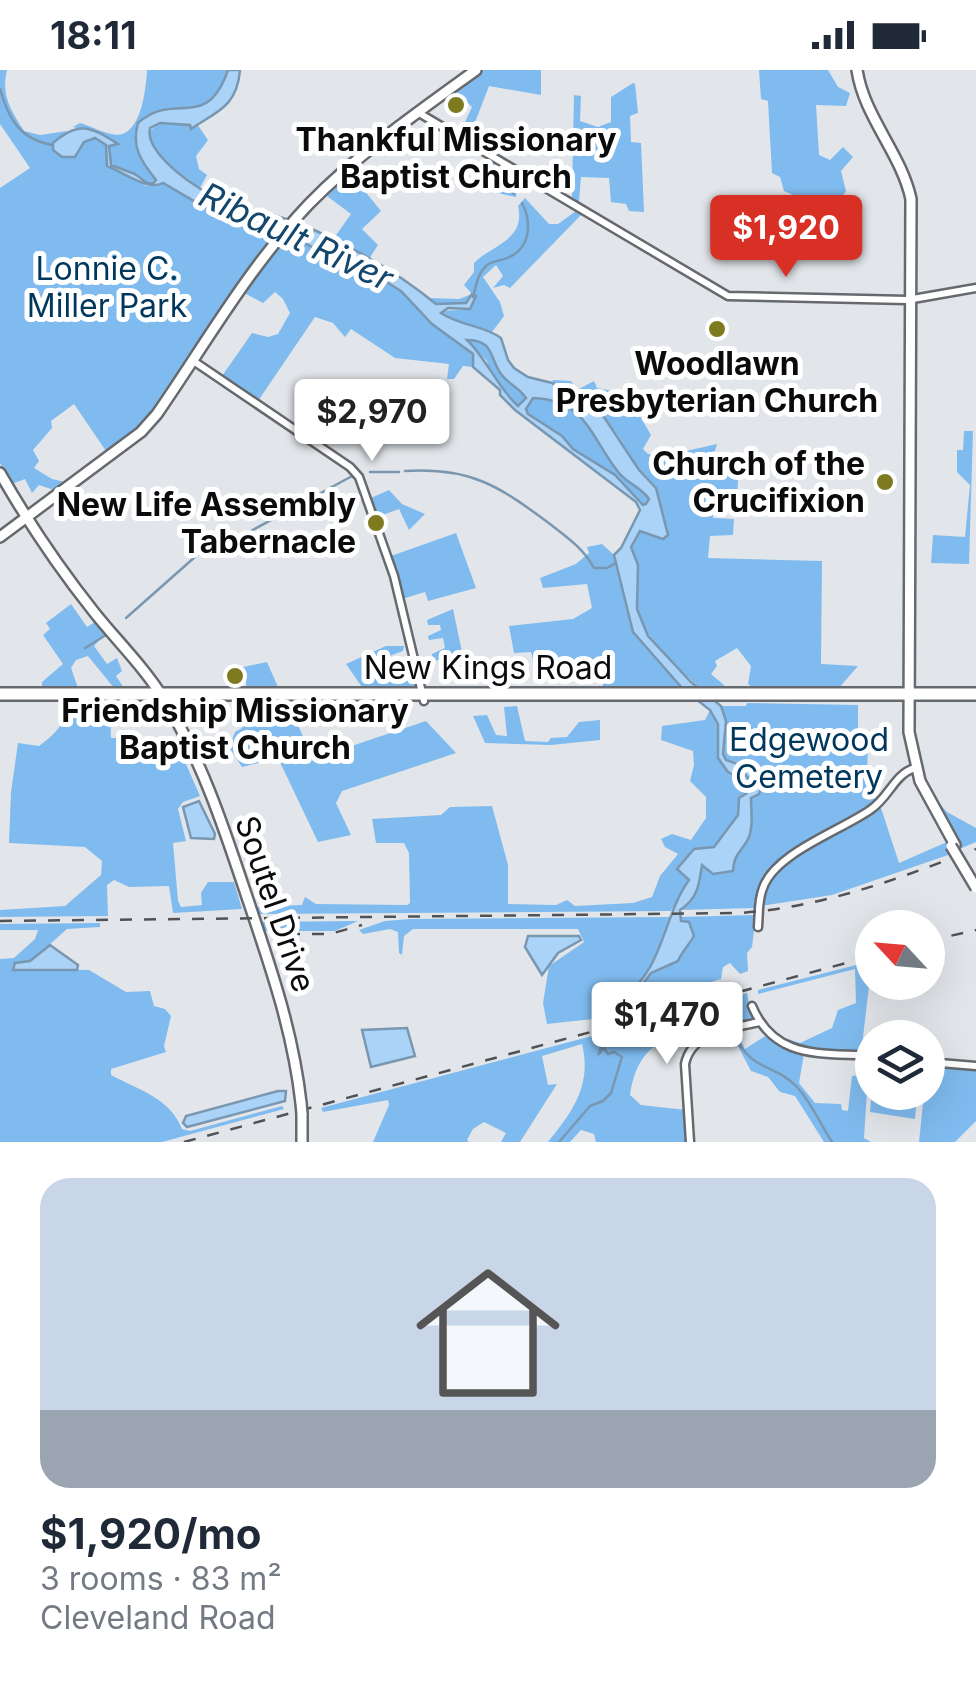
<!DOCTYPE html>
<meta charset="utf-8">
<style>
body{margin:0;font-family:Inter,sans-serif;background:#f6f6f7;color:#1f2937;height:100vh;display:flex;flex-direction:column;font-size:38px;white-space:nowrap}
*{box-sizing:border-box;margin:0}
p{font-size:32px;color:#747a83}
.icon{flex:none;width:55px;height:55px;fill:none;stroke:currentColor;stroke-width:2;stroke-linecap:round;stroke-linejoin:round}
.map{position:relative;height:1072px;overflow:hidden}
.details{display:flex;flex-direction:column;background:#fff;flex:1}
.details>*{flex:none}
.needle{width:65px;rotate:296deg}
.controls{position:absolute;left:855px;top:840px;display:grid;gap:20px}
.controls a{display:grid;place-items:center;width:90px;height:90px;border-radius:50%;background:#fff;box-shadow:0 10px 40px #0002;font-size:50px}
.price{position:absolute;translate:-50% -85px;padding:0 22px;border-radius:10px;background:#fff;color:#222;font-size:32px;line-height:65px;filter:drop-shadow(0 2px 5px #0008)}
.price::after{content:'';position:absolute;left:50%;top:60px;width:30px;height:22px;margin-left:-15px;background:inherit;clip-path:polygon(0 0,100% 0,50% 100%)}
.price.selected{background:#d93025;color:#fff}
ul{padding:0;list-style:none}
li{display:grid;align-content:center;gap:20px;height:530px;padding:0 40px}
li span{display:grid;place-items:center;height:310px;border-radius:30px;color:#555}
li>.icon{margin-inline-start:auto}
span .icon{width:180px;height:180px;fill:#fffc;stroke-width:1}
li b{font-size:42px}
.status{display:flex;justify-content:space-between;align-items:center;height:70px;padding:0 50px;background:#fff;direction:ltr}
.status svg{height:28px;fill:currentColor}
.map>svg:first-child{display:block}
</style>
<div class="status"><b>18:11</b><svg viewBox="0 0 49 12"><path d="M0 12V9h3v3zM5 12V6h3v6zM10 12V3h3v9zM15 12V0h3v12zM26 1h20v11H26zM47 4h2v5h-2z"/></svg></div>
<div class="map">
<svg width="976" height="1072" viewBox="0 0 976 1072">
<rect width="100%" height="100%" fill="#e2e6ea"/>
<g fill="#7fbbef">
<path d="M0,0h7c-6,25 3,39 17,61l16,4 27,-4 -14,12 9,14h13l9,-15 11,-4 11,7 1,21 12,3 -10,-8 -1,-24 -35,-10 7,-4c11,3 21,9 31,11 30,8 35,-45 36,-64h81c-18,51 -42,31 -83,47l4,55 7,8 -10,3 -13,-7 13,10 17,-3 42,25 13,3 9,9 50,11 -34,43 -100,149 -37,28 -32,-47 -23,17 1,7 -19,22 6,11 -5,7 18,11 13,3 -11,8 -15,-5 -7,8 -7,-14 -13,5 -12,-21v-275l30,-20 -30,-44z"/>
<polygon points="484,0 541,0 541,25 489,16 469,68 460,63 472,37 456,21"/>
<polygon points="759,0 828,0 838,17 850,23 846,36 816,35 819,85 830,90 843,77 853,87 841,101 846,121 837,134 800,128 784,121 780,107 772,103 768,31 761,29"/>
<polygon points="633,13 635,14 638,43 630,46 631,72 641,73 644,142 629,141 626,134 611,132 609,108 581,107 579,132 572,127 574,25 581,26 580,51 598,57 611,52 611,27"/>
<polygon points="160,53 197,54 208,70 196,86 199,99 207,105 200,118 163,90 152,77 148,62"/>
<polygon points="489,88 498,99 504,97 517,105 516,127 498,123 480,99"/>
<polygon points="350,103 381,141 362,159 378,175 369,189 332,171 351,144 327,126"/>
<path d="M525,128l24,26h9l18,-13 5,4 -71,73 -6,-3 -11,3 10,-12 -7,-11 -13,12 17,25 4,14 -12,16 -48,-16 -2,-5 28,-2 2,-14 -5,8 -31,1 -7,-6 30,1 13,-5 -8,-9 10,-13v-9c18,-18 52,-23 44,-57z"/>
<polygon points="290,165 401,221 432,254 474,285 473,297 463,296 454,309 447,309 449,294 395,288 351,259 345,267 333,253 315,247 258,331 222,306 252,263 268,267 278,264 290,243 283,229 275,222 263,233 246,224 254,208"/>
<path d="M467,270c29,0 22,20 36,36 8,9 17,12 23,22l-8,8 -28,-33 -3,-12z"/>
<polygon points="553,310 571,311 577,320 594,311 597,318 613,321 618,335 637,341 651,365 643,379 648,384 673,384 717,374 715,381 696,386 692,392 739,394 737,428 713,430 713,448 734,449 733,465 710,466 708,488 822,491 821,594 858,596 838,619 754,619 748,614 751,596 737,578 715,591 717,596 711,604 724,615 723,620 703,621 661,582 640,552 637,539 638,495 631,477 640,461 662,469 668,465 656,418 639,400 619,367 604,347 552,313"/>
<path d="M533,327c55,4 57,40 86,76 9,11 22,14 31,26l-4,6h-3l-28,-30 -42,-26 -11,-13 -34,-22 -2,-5z"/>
<polygon points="964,361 973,361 969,494 931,493 933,465 965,467 970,415 957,402 957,380 963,380"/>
<polygon points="389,420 402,434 425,444 409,460 399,439 377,447 371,428"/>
<polygon points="456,463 476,518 428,531 425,522 402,529 391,486"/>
<polygon points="602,474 614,485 633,562 683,619 602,620 604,606 590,588 535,597 531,582 514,583 509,556 573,549 592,538 587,514 543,518 540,508 576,494 589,483 587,477"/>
<polygon points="71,534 87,557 95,552 105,564 94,576 107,594 117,588 122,601 116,606 124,618 114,618 88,586 76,590 71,598 78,618 42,617 42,612 63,594 43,565 50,559 46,553"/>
<polygon points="453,539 462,582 432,592 432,584 445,578 443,568 429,570 428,566 441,560 440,555 428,555 427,550"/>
<path d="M386,576h18l-1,5 -19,7 13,18c11,1 16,1 19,13l-54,-2 -16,-23z"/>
<polygon points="267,592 278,617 247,619 243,597"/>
<path d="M747,633l111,2v22l10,20 -1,28 6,2 -4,12 9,5 -3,11 -96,57 -13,13 -11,33 -75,2c18,-12 19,-26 22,-46l11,10c33,-24 38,-36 38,-76l8,-4 -16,-31 -17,-3 -4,-6 3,-14 -4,-34h25z"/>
<path d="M67,634l43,1 1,33 64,1 25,57 -17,6 -5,7 8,32 -13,2 5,58 3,6 21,-2 -1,-12 7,-11h26l8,27 -69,4 -4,-27 -40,1 -15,-7 -7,5 1,31 -108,1v-7l65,-4 36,-31 1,-14 -17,-14 -76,-4 2,-51 7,-49 21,3c15,-11 28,-23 28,-42z"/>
<polygon points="260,635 287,653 291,651 289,639 297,638 300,650 298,655 313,689 426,651 456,683 342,721 336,733 351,765 318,772 278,688 242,697 229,677 235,662 242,658 242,636"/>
<polygon points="517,636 525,671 548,672 551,668 567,667 579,652 600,650 600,670 551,675 485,673 473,646 487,645 496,665 507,666 504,637"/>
<polygon points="710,640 718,654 718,688 750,709 738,745 713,777 694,779 682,800 689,810 671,841 257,844 257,837 302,835 305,827 316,834 407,835 410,833 409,783 404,773 376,773 372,749 441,745 450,737 492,736 508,795 508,834 556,835 567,830 575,836 633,833 652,827 660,806 678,784 665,777 661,769 672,764 691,770 706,748 706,727 690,711 694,695 693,681 661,670 662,656 705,650"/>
<polygon points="939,733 947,742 976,758 976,772 962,778 935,735"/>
<path d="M880,735l19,58 48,-21 1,13 -116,40 -71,11c10,-54 78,-72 119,-101z"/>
<polygon points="756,845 752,877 747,883 748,901 740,904 730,893 723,897 721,909 648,931 646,937 617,945 623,931 634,926 651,903 691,872 694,866 679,847"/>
<path d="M670,847c-6,15 -9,34 -18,47 -13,20 -31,31 -41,53l-64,7 -4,-21 6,-37 35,-24 -6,-13h-165l-9,7 -2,19 -3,-2 -1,-21 -8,-3 -27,5 -4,-4 26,-9 25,-2z"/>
<polygon points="358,851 335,861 262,861 261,852"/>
<path d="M100,853v4l-33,2 -37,33 -16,1 -1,6 76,1 37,22 24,-1 4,15 11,3 6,7 -7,30 2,6 -55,17v6c28,15 59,23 71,54l8,2 92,-25 2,3 -122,33h-162v-183l14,-1 21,-19 3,-9h-38v-6z"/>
<polygon points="872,891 861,984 796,977 784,972 762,952 766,951 779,966 800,973 832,958 838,940 856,933 855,899 758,924 758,920"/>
<path d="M747,923l5,26 -44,12 -14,8 -7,-5c-36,5 -52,26 -57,61l11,10 45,5 2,32h-92l-2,-8 -13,-4 -11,12h-22c25,-31 44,-57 34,-98l-40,12 6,29 9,-1 -37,58h-19l5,-9 -22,-11 -11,7 -6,11 2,2h-96l16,-37 -1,-5 -65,12 -2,-4 286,-76 -7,19 7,-7 6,-14z"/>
<polygon points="736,962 745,979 765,966 788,980 804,984 799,1013 815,1033 841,1034 842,1040 848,1041 852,1006 868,1004 864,1068 871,1072 824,1072 795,1026 780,1022 768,1007 751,1001 731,963"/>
<polygon points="928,995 976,1000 976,1051 955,1072 919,1072 924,1023 928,1022"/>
<polygon points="872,1020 872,1022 917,1025 915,1049 870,1042"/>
</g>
<g fill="#aad3f7" stroke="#7a97b1" stroke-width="2.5" fill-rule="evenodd">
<path d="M228,0h12c-3,38 -25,42 -49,59l-1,-4 -30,-2 -10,5c-6,26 50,64 72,72 27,9 55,14 81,25 48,21 93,46 133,79l30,-1 6,-9 4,2 -6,13 -22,-1 -7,5c19,13 42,12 60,25l7,22 6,8 14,9 24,6 52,34 35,53 17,18 12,47 -5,4 -23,-8 -9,16 7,18 -1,44 11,27 43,46 30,24 5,15 -3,33 3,6 32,11 4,14 -3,9 -8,4c0,12 3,32 -4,43 -8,13 -13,14 -14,30l-20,3 -11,-9c-3,20 -4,33 -22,45l1,11 8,1 5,14c-5,9 -12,15 -16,25l-27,12 -17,23 -11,5 -16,43 -9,11 22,-57c44,-25 42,-81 69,-118l-12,-11 17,-20 20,-2 24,-32 1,-17 8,-5 3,-13 -5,-6 -7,3 -10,-5 -10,-14v-34l-8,-14 -27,-21 -50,-57 -19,-77 7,-7 19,-38 -4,-8 -121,-92 -15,-15v-5l-27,-23v-13l-41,-30 -31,-33 -18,-11 -42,-17 -51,-28 -27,-9 -36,-6 -9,-9 -12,-3 -43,-25c-16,8 -38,-10 -56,-17l-1,-21 -11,-7 -11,4 -9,15h-13l-9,-7v-7c25,-22 37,-17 65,1l-9,2 2,19 24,9 12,9h6l3,-3c-15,-19 -25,-33 -18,-57 37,-33 68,10 90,-53zM467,270c27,0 22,17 34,34 7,10 18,13 25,24l-8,8c-21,-19 -31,-47 -51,-66zM533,328c54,2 57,39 86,75 9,11 22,14 30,26l-3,5 -3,1 -28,-30 -42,-26 -11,-13 -34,-22 -2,-5z"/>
<polygon points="199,731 215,764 214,769 191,768 183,737"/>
<polygon points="528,866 579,866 581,870 558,883 542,905 525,877"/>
<polygon points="50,875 78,895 77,900 13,900 15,893 30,891"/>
<polygon points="407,958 415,986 371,997 362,960"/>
<polygon points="278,1021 286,1021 285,1031 187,1057 183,1053 186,1046"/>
</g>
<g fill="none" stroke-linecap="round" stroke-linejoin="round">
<g stroke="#7a97b1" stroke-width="2.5">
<path d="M0,19c9,31 20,50 52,56"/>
<polyline points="497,94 514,124"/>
<path d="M473,227c3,-10 4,-22 12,-30 6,-7 14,-5 22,-9 24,-9 25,-36 15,-55"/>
<path d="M405,401c66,-4 94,15 145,53 18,14 33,24 44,44h13l9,-5"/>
<polyline points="370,402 399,402"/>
<polyline points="247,463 354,405"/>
<polyline points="210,475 239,466"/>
<polyline points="126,548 204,479"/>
<polyline points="85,578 106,565"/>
<path d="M732,961c20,43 41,31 65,56 14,15 24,38 35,55"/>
<path d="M613,962c29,15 75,-5 105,-12l11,6"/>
<polyline points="559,1072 590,1036 603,1031 611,1023 622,987 614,982 608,984 604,978"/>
</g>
<defs>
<g id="minor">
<polyline points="419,43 728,226 907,230 976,218"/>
<polyline points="192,290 350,397 359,407 394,506 424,631"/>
<path d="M758,857c1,-13 0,-27 5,-39 12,-35 77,-57 107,-78 19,-12 24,-36 45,-42"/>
<path d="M752,936c23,55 70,46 120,50"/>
<polyline points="928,992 976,996"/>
<path d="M690,1072l-5,-78c7,-33 46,-35 74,-42"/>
</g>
<g id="major">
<path d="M857,0c7,47 44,83 54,129l-2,533 11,49 35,64"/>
<path d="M0,403c28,49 59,95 94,139 23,29 52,57 71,89 37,59 60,130 82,196 23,68 46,134 54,206"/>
<path d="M0,467l141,-105 16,-18c49,-71 92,-147 152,-210 50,-51 109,-92 167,-134"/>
<polyline points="302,1044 302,1072"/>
</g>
<g id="highway">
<polyline points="0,624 976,624"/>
<polyline points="172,644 173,634 179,630"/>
</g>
</defs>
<use href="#minor" stroke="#66696d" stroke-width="11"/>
<use href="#major" stroke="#66696d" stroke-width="14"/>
<use href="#highway" stroke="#66696d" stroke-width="16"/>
<use href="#minor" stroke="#fff" stroke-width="6"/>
<use href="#major" stroke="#fff" stroke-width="9"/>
<use href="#highway" stroke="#fff" stroke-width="11"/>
<g stroke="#505255" stroke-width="2.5" stroke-dasharray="12 12" stroke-linecap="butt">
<path d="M0,851l740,-8c84,-6 158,-34 236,-64"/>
<polyline points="288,864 330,864 362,855"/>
<polyline points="928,871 976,860"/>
<polyline points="184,1072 872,886"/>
</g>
<defs>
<g id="major-bridge">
<polyline points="951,776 976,818"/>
<polyline points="301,1033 302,1044"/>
</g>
</defs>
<use href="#major-bridge" stroke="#66696d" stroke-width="14" stroke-linecap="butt"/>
<use href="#major-bridge" stroke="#fff" stroke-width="9"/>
</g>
<g fill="#7e7a20" stroke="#fff" stroke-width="4">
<circle cx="456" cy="35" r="10"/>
<circle cx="717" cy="259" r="10"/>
<circle cx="885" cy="412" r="10"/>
<circle cx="376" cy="453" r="10"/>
<circle cx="235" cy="606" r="10"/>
</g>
<g text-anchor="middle" stroke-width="10" stroke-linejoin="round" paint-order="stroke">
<g font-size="32" font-weight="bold" fill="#0a0b0d" stroke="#fff">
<text x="456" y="81">Thankful Missionary<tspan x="456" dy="37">Baptist Church</tspan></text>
<text x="717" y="305">Woodlawn<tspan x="717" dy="37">Presbyterian Church</tspan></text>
<text x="865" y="405" text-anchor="end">Church of the<tspan x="865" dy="37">Crucifixion</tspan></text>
<text x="356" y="446" text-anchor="end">New Life Assembly<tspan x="356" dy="37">Tabernacle</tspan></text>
<text x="235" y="652">Friendship Missionary<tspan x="235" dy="37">Baptist Church</tspan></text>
</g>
<g font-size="32" fill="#00375d" stroke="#fff">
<text x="107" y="210">Lonnie C.<tspan x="107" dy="37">Miller Park</tspan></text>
<text x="809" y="681">Edgewood<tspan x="809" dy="37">Cemetery</tspan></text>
</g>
<g font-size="32" fill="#0a0b0d" stroke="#fff">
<text x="488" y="609">New Kings Road</text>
<text transform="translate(275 834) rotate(71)" y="11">Soutel Drive</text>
</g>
<g font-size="35" font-style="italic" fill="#13476e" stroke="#fff">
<text transform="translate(296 167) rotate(25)" y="12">Ribault River</text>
</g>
</g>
</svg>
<div class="controls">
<a><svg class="needle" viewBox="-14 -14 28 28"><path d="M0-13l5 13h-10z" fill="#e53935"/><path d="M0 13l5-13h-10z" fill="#747a83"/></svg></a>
<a><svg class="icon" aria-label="layers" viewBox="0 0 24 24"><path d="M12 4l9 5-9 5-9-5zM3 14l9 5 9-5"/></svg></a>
</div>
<b class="price selected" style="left:786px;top:210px">$1,920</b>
<b class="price" style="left:372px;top:394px">$2,970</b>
<b class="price" style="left:667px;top:997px">$1,470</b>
</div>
<section class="details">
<ul>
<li><span style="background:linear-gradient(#c9d6e8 75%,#9aa5b1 0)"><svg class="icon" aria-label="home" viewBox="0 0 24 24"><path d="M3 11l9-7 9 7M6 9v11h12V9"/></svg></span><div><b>$1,920/mo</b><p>3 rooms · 83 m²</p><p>Cleveland Road</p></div></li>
</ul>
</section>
